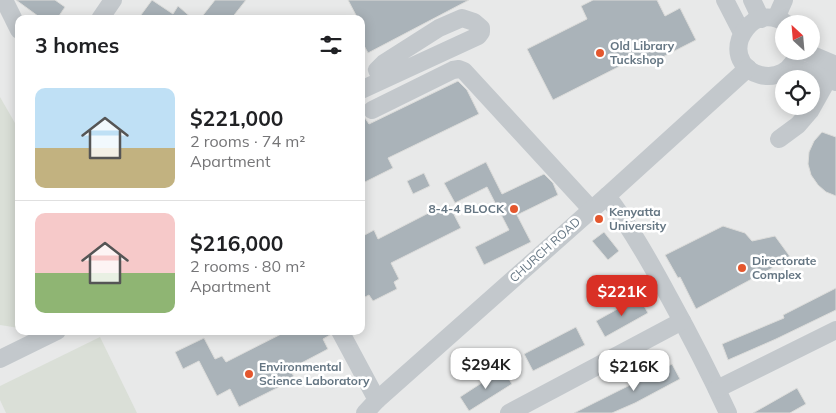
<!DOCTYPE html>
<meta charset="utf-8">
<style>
body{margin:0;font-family:Mulish,sans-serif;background:#f6f6f6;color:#202124;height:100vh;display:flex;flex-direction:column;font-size:19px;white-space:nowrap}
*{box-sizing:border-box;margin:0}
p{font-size:16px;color:#757577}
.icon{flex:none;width:28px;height:28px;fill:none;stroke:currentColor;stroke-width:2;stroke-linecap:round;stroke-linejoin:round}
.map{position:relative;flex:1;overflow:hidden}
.side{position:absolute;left:15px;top:15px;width:350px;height:320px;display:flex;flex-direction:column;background:#fff;border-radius:10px;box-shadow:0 2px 12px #0003}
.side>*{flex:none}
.needle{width:32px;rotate:334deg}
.fabs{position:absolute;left:775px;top:15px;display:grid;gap:10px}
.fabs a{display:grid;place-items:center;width:45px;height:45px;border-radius:50%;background:#fff;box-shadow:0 2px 12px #0003;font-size:25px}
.price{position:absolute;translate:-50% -42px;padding:0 11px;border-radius:10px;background:#fff;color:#222;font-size:16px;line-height:32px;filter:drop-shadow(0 1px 2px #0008)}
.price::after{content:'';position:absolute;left:50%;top:30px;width:15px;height:11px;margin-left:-8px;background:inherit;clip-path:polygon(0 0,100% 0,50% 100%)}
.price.active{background:#d93025;color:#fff}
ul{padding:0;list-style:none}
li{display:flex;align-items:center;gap:15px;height:125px;padding:0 20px}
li+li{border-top:1px solid #e0e0e0}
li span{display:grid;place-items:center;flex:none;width:140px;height:100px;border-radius:10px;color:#555}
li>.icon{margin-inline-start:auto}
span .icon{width:60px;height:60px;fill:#fffc;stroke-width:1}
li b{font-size:21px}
h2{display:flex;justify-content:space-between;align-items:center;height:60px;padding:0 20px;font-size:21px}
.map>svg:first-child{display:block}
</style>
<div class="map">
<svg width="836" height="413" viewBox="0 0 836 413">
<rect width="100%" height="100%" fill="#fafaf8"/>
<path fill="#e8e9e9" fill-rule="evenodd" d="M0,0h836v413h-836zM19,19h342v312h-342zM784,24h27v27h-27zM784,79h27v27h-27z"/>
<g fill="#dadfd7">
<polygon points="0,97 19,130 19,328 0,325"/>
<polygon points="100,337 137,413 6,413 0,400 0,386"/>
</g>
<g fill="#aab3b9" stroke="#dcdcda">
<polygon points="16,0 55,0 65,7 57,19 42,19"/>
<polygon points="152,0 173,14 178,6 193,19 138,19"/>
<polygon points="215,0 246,0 231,19 200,19"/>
<polygon points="348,0 469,0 368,53 361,40 361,19 358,19"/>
<polygon points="593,0 657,0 665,16 680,8 696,40 645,66 640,56 553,100 527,49 587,19 581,6"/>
<polygon points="458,81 467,90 479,114 388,158 393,168 361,184 361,108 363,115 369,124"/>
<polygon points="822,132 836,137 836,196 826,192 818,185 811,175 808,164 809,152 814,141"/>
<polygon points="486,162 502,194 544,174 553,183 558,195 517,215 531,242 484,265 475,247 509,230 487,187 455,203 444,183"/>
<polygon points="424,173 430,186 413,194 407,181"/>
<polygon points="448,203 461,228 391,263 399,279 394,282 397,289 373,301 369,295 361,299 361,237 374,230 378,239"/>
<polygon points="723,226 745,233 752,241 775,236 791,258 696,309 680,277 678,278 665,255"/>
<polygon points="604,232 619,251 608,260 592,241"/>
<polygon points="836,288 836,310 776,339 728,360 722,344 784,318 783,315"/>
<polygon points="639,297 648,313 605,337 596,321"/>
<polygon points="576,327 585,345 533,371 524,354"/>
<polygon points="287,331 329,331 330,335 323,339 328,349 290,369 295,379 239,407 230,389 217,396 199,361 183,369 175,352 204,338 215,359 222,356 226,362"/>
<polygon points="672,364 680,379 635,403 612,413 574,413"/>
<polygon points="503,369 512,384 469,411 460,397"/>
<polygon points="797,388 806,404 790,413 753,413"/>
</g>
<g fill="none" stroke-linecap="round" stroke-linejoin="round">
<polyline stroke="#bbbfc2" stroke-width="2.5" stroke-dasharray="2.5 2.5" stroke-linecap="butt" points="318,19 319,17"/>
<g stroke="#c3c8cc" stroke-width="18">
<polyline points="4,0 19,30"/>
<polyline points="725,0 742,33"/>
<polyline points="752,0 761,19"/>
<polyline points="776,18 784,0"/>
<polyline points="100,19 113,0"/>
<path d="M787,24c-10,-7 -22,-9 -33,-3 -7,5 -11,11 -14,18 -12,37 47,55 58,12"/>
<polyline points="803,51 836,65"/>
<polyline points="791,66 836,82"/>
<path d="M361,90c39,-18 78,-36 117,-54l3,-4v-4l-7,-6 -12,-4 -23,10 -55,35 -7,7 5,10"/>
<polyline points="372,110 453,70 459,69 464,71 591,209"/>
<polyline points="779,139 798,125 810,111 828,79"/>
<path d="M607,196c24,32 43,66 62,101 21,38 41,77 59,116"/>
<polyline points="340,331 377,400"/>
<polyline points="0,359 57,331"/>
<polyline points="717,389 836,330"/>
<polyline points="365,413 377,400 607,196 748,68"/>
<polyline points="509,413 682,321"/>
</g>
</g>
<g fill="#e4572e" stroke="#fff" stroke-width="2">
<circle cx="600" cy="53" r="5"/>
<circle cx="514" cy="209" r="5"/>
<circle cx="599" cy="219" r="5"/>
<circle cx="742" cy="268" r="5"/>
<circle cx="249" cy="374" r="5"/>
</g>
<g text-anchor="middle" stroke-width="5" stroke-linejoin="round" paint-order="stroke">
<g font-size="12" font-weight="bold" fill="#657683" stroke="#fff" text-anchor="start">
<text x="610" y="50">Old Library<tspan x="610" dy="14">Tuckshop</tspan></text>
<text x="504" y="213" text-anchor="end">8-4-4 BLOCK</text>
<text x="609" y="216">Kenyatta<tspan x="609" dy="14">University</tspan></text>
<text x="752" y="265">Directorate<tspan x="752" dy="14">Complex</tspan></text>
<text x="259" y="371">Environmental<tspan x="259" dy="14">Science Laboratory</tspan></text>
</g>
<g font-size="12" fill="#657683" stroke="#fff">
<text transform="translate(545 250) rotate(-42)" y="4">CHURCH ROAD</text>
</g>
</g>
</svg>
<div class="fabs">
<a><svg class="needle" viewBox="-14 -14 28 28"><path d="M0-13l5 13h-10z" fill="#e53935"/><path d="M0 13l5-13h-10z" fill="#757577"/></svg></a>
<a><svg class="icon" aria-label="locate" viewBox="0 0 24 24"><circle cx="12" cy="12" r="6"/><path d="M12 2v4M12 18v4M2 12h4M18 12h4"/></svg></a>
</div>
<b class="price active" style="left:622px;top:317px">$221K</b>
<b class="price" style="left:486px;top:390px">$294K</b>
<b class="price" style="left:634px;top:392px">$216K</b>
<section class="side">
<h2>3 homes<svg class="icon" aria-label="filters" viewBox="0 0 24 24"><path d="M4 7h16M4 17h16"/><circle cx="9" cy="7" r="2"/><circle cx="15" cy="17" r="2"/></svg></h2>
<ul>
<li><span style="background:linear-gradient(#bfe0f5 60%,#c2b280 0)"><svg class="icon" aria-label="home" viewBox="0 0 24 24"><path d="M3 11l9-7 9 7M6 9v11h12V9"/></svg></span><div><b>$221,000</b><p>2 rooms · 74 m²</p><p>Apartment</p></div></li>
<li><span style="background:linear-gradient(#f6c9c9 60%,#8fb573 0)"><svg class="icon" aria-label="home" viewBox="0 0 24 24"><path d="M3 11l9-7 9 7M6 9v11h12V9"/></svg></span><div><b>$216,000</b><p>2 rooms · 80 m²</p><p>Apartment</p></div></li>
</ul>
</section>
</div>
